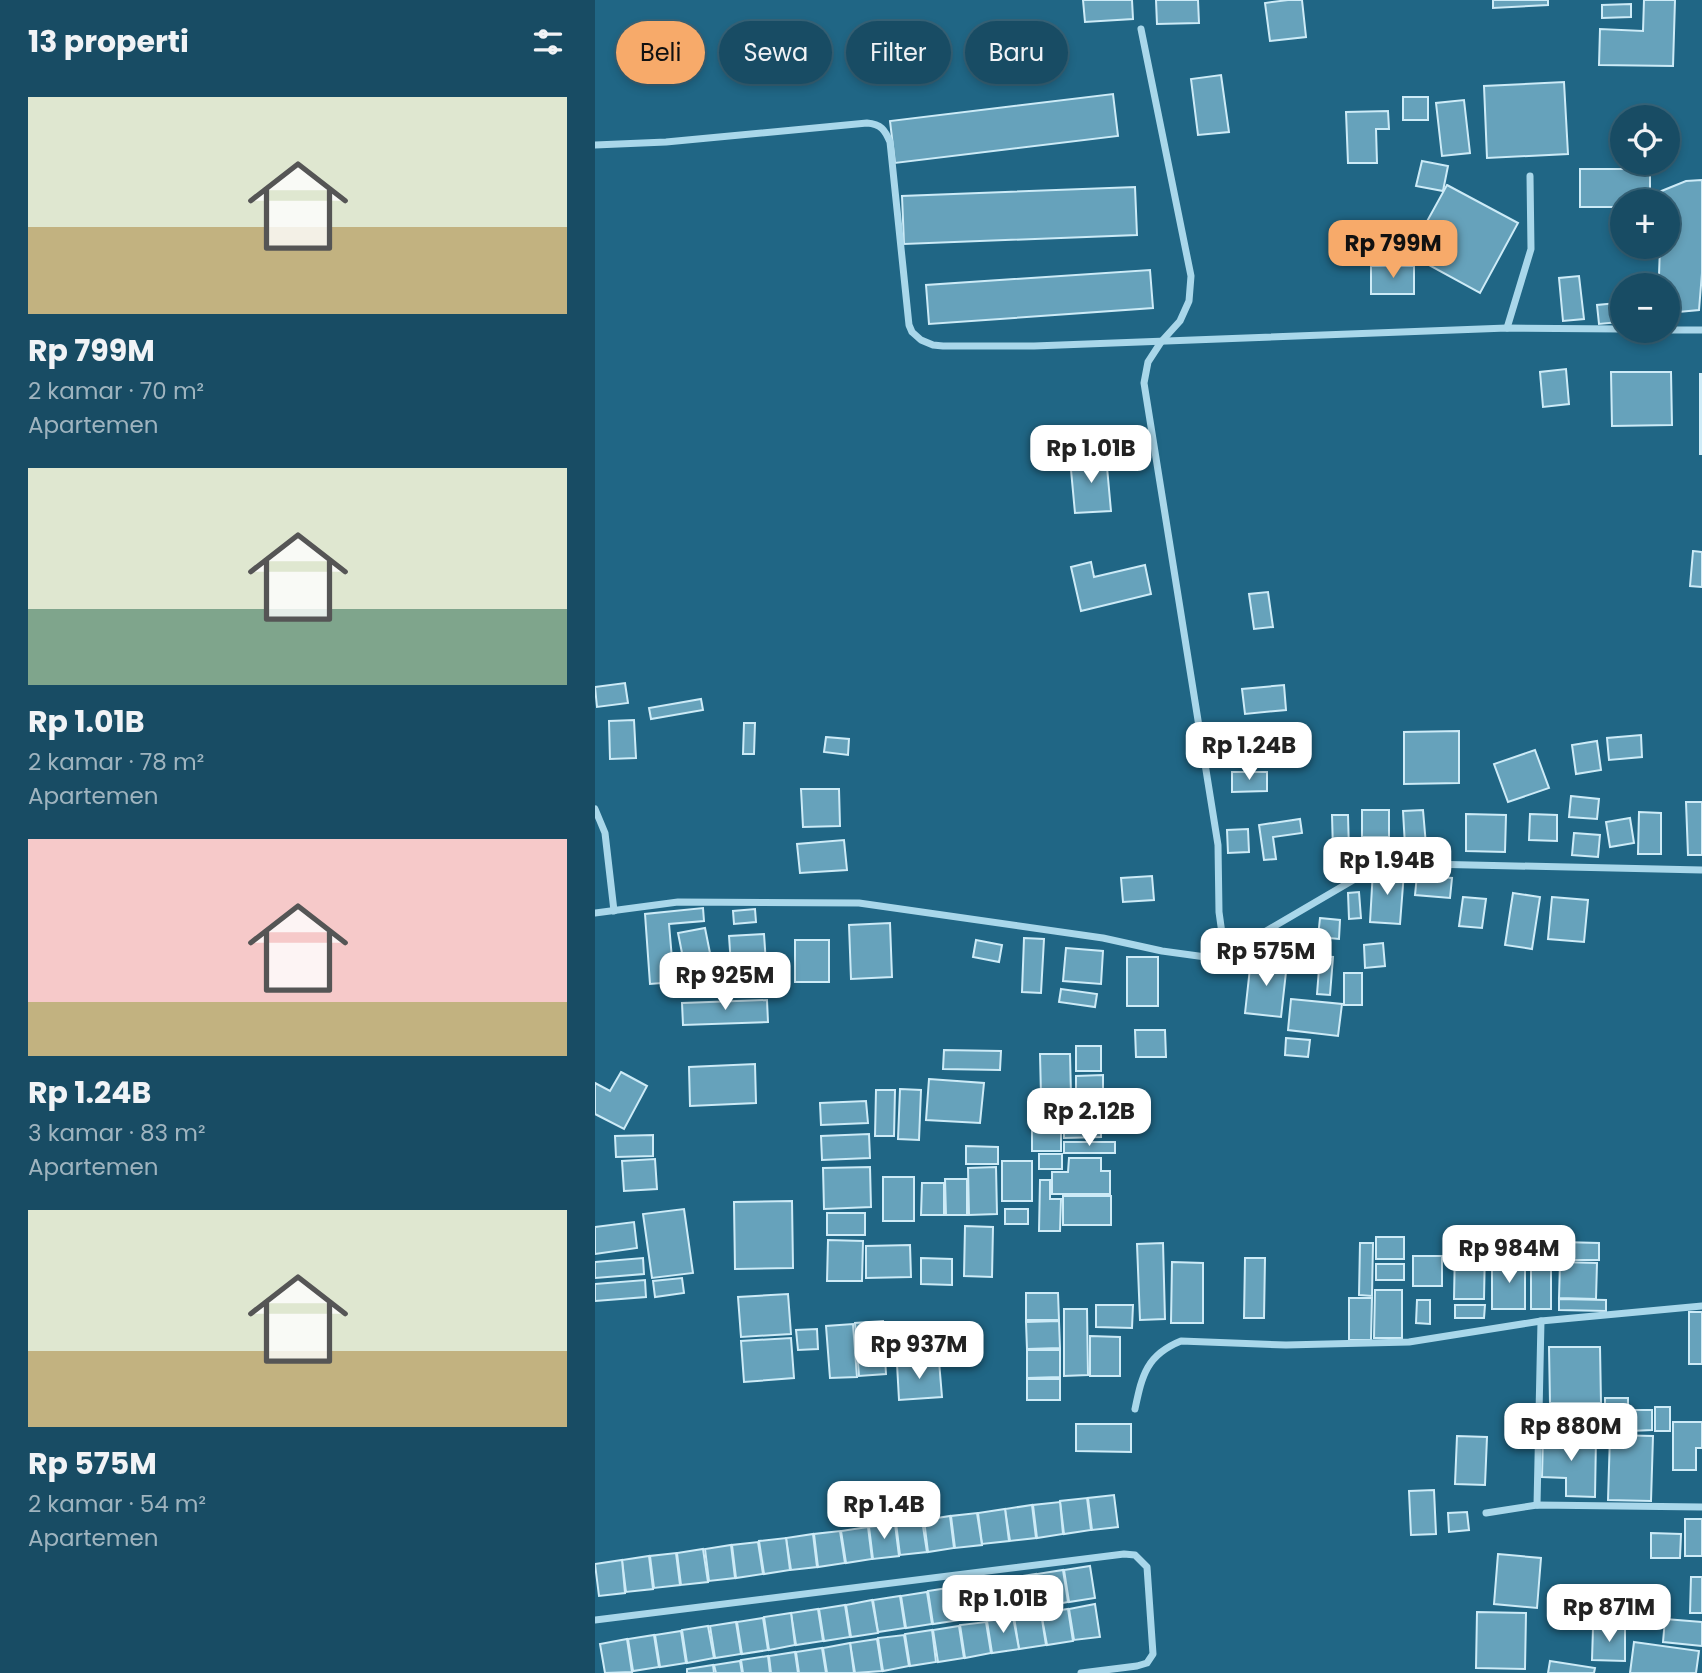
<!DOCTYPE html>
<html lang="id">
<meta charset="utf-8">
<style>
body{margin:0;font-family:Poppins,sans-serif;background:#21536a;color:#f1f3f6;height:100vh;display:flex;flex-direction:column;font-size:26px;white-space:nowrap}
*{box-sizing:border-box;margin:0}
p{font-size:23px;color:#9fb4bf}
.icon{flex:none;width:38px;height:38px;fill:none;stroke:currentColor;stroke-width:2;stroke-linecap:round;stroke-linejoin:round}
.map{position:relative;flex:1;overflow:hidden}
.sheet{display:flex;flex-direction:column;background:#184c64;width:595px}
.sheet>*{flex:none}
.banner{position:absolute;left:21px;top:21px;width:665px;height:63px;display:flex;gap:14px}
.buttons{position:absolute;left:1015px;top:105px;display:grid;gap:14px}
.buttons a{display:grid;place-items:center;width:70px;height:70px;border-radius:50%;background:#184c64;box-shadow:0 4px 10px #0003,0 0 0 2px #366378;font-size:35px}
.price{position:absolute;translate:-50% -60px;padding:0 16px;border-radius:14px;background:#fff;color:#222;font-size:23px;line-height:46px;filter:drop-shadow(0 2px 4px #0008)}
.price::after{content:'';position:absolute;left:50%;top:42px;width:21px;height:16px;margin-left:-10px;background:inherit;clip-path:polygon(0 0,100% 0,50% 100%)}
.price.active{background:#f7aa6a;color:#111}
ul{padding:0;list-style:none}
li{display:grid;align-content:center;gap:14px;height:371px;padding:0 28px}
li span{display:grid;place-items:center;height:217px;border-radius:0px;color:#555}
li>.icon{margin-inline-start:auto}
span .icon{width:126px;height:126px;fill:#fffc;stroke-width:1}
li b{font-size:30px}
h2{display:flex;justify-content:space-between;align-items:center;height:84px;padding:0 28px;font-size:30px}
.tag{padding:0 24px;border-radius:32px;background:#184c64;box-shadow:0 4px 10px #0003,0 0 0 2px #366378;font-size:24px;line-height:63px}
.tag.active{background:#f7aa6a;color:#111}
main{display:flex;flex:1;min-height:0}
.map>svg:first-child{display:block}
</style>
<main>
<section class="sheet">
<h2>13 properti<svg class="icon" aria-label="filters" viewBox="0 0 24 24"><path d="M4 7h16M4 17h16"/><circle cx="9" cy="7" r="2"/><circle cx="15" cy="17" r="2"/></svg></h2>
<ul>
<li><span style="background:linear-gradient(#dfe7d0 60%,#c2b280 0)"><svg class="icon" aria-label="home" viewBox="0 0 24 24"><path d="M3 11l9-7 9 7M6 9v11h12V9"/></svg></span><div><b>Rp 799M</b><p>2 kamar · 70 m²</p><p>Apartemen</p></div></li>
<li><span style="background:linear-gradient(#dfe7d0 65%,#7fa58c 0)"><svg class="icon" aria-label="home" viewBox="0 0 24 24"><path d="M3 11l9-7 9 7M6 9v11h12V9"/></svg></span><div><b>Rp 1.01B</b><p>2 kamar · 78 m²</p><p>Apartemen</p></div></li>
<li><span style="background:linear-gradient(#f6c9c9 75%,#c2b280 0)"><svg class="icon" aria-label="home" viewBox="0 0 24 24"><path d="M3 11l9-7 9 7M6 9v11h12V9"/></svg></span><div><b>Rp 1.24B</b><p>3 kamar · 83 m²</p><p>Apartemen</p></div></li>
<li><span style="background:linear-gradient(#dfe7d0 65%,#c2b280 0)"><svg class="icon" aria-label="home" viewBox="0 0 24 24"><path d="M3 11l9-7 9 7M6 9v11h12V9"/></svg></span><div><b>Rp 575M</b><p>2 kamar · 54 m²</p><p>Apartemen</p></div></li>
</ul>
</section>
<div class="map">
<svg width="1107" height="1673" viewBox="0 0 1107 1673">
<rect width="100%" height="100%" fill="#206685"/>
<g fill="#66a2bb" stroke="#cdebf7" stroke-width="2">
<polygon points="488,0 537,0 538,19 490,22"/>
<polygon points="561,0 603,0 604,23 562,24"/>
<polygon points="693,0 707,0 711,37 675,41 670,3"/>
<polygon points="898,0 953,0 953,5 898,8"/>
<polygon points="1049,0 1080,0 1078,66 1004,65 1005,29 1048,31"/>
<polygon points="1036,4 1036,17 1007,18 1007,5"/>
<polygon points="626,75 634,132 603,135 596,79"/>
<polygon points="969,82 973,154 892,158 889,86"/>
<polygon points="518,94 523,136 300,163 295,121"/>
<rect x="808" y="97" width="25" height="23"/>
<polygon points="869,100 875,153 847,156 841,103"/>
<polygon points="793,111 794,129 781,129 782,163 753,163 751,112"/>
<polygon points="827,161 853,166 848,191 821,186"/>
<polygon points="985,169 1055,169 1055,201 1027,201 1027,207 985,207"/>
<polygon points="1107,180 1107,273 1104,310 1073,313 1073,285 1033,285 1033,279 1064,275 1065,247 1073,247 1073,201 1065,201 1064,192 1091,181"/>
<polygon points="852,185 923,223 885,293 814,254"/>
<polygon points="540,187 542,235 309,244 307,196"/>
<rect x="776" y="266" width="43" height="28"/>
<polygon points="555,270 558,308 334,324 331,285"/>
<polygon points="984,276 989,319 968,321 964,278"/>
<polygon points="1022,303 1024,322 1004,324 1002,305"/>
<polygon points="971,369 974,404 948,407 945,372"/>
<polygon points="1016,372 1076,372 1077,425 1017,426"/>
<rect x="1105" y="374" width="2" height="80"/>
<polygon points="511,456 516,511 480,513 475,459"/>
<polygon points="1098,551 1107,552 1107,587 1095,586"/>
<polygon points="496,562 499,577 550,565 556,594 486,611 476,567"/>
<polygon points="673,592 678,627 659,629 654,594"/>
<polygon points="30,683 33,703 2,707 0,687"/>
<polygon points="689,685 691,710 650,714 647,689"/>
<polygon points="106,699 108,710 56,719 54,708"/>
<polygon points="39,720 41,758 15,759 14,721"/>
<polygon points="149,723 160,723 159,754 148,754"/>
<polygon points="864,731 864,783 809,784 809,732"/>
<polygon points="1046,735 1047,757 1014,760 1012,738"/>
<polygon points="231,737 254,739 253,755 229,752"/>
<polygon points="1002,741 1006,770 981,774 977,745"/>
<polygon points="940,750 954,788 913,802 899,764"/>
<polygon points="637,772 672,772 672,791 637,792"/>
<polygon points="206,789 244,789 245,826 208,827"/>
<polygon points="976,796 1004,799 1002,819 974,817"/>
<polygon points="1091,802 1107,802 1107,855 1093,855"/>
<rect x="767" y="810" width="27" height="27"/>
<polygon points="828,810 831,845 810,846 808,811"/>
<polygon points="1044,812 1066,813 1066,854 1043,854"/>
<polygon points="871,814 911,815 910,852 871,851"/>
<polygon points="935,814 962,815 962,841 934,840"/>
<polygon points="737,815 753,815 754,851 738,851"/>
<polygon points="1035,818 1039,843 1015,847 1011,822"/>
<polygon points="705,819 707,833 678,837 681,859 669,860 664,825"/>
<polygon points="653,829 654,852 633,853 632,830"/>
<polygon points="979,833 1005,835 1003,857 977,855"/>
<polygon points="249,840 252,870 205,873 202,844"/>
<polygon points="778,870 809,872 805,924 775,922"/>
<polygon points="822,875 857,878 855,898 820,895"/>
<polygon points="557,876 559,900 528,902 526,878"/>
<polygon points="764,892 766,918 754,919 753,893"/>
<polygon points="918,893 945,897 937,949 910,945"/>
<polygon points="868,897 891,899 887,928 864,926"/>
<polygon points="957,897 993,900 989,942 953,939"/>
<polygon points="108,908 109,921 74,924 79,982 55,984 50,914"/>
<polygon points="160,909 161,922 139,924 138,911"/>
<polygon points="725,918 745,920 744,939 723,937"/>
<polygon points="295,923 297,977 256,979 254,925"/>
<polygon points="110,928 118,968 91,973 83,933"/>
<polygon points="169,934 173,993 138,995 134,936"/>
<polygon points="429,938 449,939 446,993 427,992"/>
<rect x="200" y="940" width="34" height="42"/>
<polygon points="381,940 407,945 404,962 378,957"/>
<polygon points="788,943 790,966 770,968 769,945"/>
<polygon points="471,948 508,951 506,984 468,981"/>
<polygon points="725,956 738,957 735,995 722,994"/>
<rect x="532" y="957" width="31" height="49"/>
<polygon points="656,959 692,963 686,1017 650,1013"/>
<rect x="749" y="973" width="18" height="32"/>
<polygon points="466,989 502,994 500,1007 464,1002"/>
<polygon points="696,999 747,1004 743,1036 693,1030"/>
<polygon points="172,1000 173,1022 88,1025 87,1003"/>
<polygon points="540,1030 570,1030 571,1057 541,1057"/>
<polygon points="691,1038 715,1040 713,1057 690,1055"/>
<rect x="481" y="1046" width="25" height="25"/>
<polygon points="349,1050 406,1051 405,1070 348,1069"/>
<polygon points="445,1054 475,1054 476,1095 446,1096"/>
<polygon points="160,1064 161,1103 95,1106 94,1067"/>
<polygon points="26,1072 52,1086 29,1129 0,1114 0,1083 15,1091"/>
<polygon points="508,1075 508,1098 481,1098 481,1076"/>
<polygon points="334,1079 389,1083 385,1123 331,1120"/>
<polygon points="305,1089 326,1090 324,1140 303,1139"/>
<polygon points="281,1090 300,1090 299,1136 280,1136"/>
<polygon points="544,1099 544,1130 518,1131 518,1100"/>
<polygon points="271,1101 273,1123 226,1125 225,1103"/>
<polygon points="506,1116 506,1137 469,1138 469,1117"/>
<rect x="437" y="1128" width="29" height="23"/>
<polygon points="274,1134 275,1158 227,1160 226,1136"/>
<polygon points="58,1135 58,1156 21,1157 20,1136"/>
<rect x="469" y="1142" width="51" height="11"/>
<polygon points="371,1146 403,1147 403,1164 371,1164"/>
<rect x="444" y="1154" width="23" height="15"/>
<polygon points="474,1158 506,1158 506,1171 515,1171 515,1194 457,1194 457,1172 473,1172"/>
<polygon points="60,1159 62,1189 29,1191 27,1161"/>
<rect x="407" y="1161" width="30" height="40"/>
<polygon points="275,1167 276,1207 229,1209 228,1168"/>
<polygon points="401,1167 402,1214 374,1215 373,1168"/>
<rect x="288" y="1177" width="31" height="44"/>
<polygon points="350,1179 372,1179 372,1215 351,1215"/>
<polygon points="445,1180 455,1180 455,1199 466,1199 465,1231 444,1231"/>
<polygon points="327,1183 349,1183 349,1215 326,1215"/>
<rect x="468" y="1196" width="48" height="29"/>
<polygon points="197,1201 198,1268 140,1269 139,1202"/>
<polygon points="89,1209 98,1273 57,1278 48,1214"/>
<rect x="410" y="1209" width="23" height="15"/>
<rect x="232" y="1213" width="38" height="22"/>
<polygon points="39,1222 42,1248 0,1254 0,1227"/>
<polygon points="370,1226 398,1227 397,1277 369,1276"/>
<polygon points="909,1234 956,1234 956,1309 936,1309 936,1253 909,1253"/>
<rect x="781" y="1237" width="28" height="22"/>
<polygon points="233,1240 268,1241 267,1281 232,1281"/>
<polygon points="967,1242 1004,1243 1004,1260 966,1260"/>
<polygon points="568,1243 570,1319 545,1320 542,1244"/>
<polygon points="765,1243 778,1243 777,1296 764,1295"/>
<polygon points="315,1245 316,1277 271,1278 271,1246"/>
<polygon points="860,1247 890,1248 889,1299 859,1299"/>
<rect x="818" y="1256" width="29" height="30"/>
<polygon points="48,1258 49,1274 0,1278 0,1262"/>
<polygon points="326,1258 357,1259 357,1285 326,1284"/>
<polygon points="650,1258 670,1258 669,1318 649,1318"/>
<polygon points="577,1262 608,1263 608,1323 576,1323"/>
<rect x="897" y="1262" width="33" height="47"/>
<polygon points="965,1262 1002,1263 1001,1299 964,1298"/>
<rect x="781" y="1264" width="28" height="16"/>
<polygon points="87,1278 89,1293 60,1297 58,1281"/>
<polygon points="50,1280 51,1297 0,1301 0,1284"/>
<polygon points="780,1290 807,1290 807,1338 779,1338"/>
<polygon points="431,1293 463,1293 464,1320 431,1320"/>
<polygon points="193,1294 196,1334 146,1337 143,1297"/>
<polygon points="754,1298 777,1298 776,1340 754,1340"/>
<polygon points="964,1299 1011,1300 1011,1311 964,1310"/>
<polygon points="822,1300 835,1300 835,1324 821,1323"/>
<polygon points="501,1305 538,1305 537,1328 501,1327"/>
<polygon points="860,1305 890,1305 889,1318 860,1318"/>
<polygon points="469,1309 492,1309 493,1375 469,1376"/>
<rect x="1094" y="1312" width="13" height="52"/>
<polygon points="288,1321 291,1374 264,1376 260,1323"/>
<polygon points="464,1321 465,1348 432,1349 431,1322"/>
<polygon points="258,1324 262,1377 235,1378 231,1326"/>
<polygon points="222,1329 223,1349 203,1350 201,1330"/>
<polygon points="495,1336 525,1337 525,1376 495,1376"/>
<polygon points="196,1338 199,1378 149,1382 146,1341"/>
<polygon points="954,1347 1005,1347 1006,1403 955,1403"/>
<polygon points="432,1350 465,1350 465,1377 432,1378"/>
<polygon points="344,1361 347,1397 304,1400 302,1364"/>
<rect x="432" y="1379" width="33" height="21"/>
<rect x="1010" y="1398" width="23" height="21"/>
<rect x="1060" y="1407" width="15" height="24"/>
<polygon points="1036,1410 1057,1410 1057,1430 1036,1431"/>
<polygon points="953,1412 993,1412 993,1432 954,1432"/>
<polygon points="1078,1422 1107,1422 1107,1448 1101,1448 1101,1470 1078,1470"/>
<polygon points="481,1424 536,1424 536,1452 481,1451"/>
<polygon points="1015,1435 1058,1436 1056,1501 1013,1500"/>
<polygon points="862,1436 892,1437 890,1485 860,1484"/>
<polygon points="948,1436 1001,1437 1000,1497 971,1496 971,1478 947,1477"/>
<polygon points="839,1490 841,1534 816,1535 814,1491"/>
<polygon points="519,1495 523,1527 497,1530 493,1498"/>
<polygon points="492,1498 496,1530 469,1534 465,1501"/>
<polygon points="465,1502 468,1534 442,1538 438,1505"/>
<polygon points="437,1505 441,1538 415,1541 410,1509"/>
<polygon points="410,1509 414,1541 387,1544 383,1513"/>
<polygon points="872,1512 874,1530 854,1532 853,1513"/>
<polygon points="382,1513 387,1545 360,1548 356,1516"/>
<polygon points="355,1516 359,1548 333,1552 329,1520"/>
<rect x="1090" y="1519" width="17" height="37"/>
<polygon points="327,1520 332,1552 305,1555 301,1523"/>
<polygon points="300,1524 304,1556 278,1559 274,1527"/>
<polygon points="273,1527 277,1559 251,1563 246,1531"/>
<polygon points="245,1531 250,1563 223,1567 219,1534"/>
<polygon points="1056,1533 1086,1534 1085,1558 1056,1558"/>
<polygon points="218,1534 222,1567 196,1570 191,1538"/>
<polygon points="191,1538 195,1570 169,1574 164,1541"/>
<polygon points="163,1542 168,1574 141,1578 137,1545"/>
<polygon points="136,1545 140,1578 114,1581 110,1549"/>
<polygon points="108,1549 113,1582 86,1585 82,1553"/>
<polygon points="81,1553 85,1585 59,1588 55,1556"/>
<polygon points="903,1554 946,1558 942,1608 899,1604"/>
<polygon points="54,1556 58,1589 31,1592 27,1560"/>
<polygon points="27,1560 30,1593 4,1596 0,1564"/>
<polygon points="495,1566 500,1598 474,1602 469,1570"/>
<polygon points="468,1570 473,1602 447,1607 442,1574"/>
<polygon points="441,1574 446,1606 420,1610 415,1578"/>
<polygon points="1096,1577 1107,1577 1107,1613 1095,1613"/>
<polygon points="414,1579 419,1610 393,1615 387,1582"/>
<polygon points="387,1583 392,1615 365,1619 360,1587"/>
<polygon points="359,1587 365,1620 338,1624 333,1591"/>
<polygon points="332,1592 337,1624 311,1628 306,1596"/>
<polygon points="305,1596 310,1628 283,1632 278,1600"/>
<polygon points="999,1596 1028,1603 1024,1624 994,1617"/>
<polygon points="277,1600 283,1633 256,1637 251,1605"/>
<polygon points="1039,1603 1069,1606 1067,1627 1037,1624"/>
<polygon points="500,1604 505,1637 479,1640 474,1609"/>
<polygon points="250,1605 255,1637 229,1641 224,1609"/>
<polygon points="223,1609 228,1641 201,1645 196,1613"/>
<polygon points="473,1609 478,1641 452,1645 446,1613"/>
<polygon points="882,1612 931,1613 930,1669 881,1668"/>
<polygon points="196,1613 200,1645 174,1650 169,1617"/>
<polygon points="446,1613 451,1645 424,1649 419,1617"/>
<polygon points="418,1617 424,1649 397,1653 392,1621"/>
<polygon points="168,1618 173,1650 147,1654 142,1622"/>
<polygon points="1070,1619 1107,1622 1107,1646 1068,1642"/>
<polygon points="141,1622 146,1654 120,1658 115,1626"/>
<polygon points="391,1622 396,1653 370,1658 365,1625"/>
<polygon points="113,1626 119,1658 92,1663 87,1630"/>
<polygon points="364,1626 369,1658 343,1662 338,1630"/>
<polygon points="998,1628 1030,1628 1030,1661 997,1660"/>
<polygon points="337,1630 341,1662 315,1666 310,1634"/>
<polygon points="86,1631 91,1663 65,1667 60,1635"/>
<polygon points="59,1635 64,1667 38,1671 33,1639"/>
<polygon points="309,1635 314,1666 288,1671 283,1638"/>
<polygon points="32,1639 37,1672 10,1673 5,1644"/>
<polygon points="282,1639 287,1671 260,1673 255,1643"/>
<polygon points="1039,1642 1104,1651 1101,1673 1035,1673"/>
<polygon points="255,1643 259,1673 232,1673 228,1648"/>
<polygon points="227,1648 231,1673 204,1673 201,1652"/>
<polygon points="200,1652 203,1673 176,1673 174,1656"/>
<polygon points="173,1656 175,1673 148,1673 146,1660"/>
<polygon points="145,1661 147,1673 121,1673 119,1665"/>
<polygon points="955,1661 1000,1668 999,1673 953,1673"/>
<polygon points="118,1665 119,1673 92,1673 92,1669"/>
</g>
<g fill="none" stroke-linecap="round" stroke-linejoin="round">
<g stroke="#a9d7ea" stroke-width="7">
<polyline points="546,29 596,276 594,301 585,321 566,342 553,362 549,383 623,845 624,912 630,955"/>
<path d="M0,145l71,-3 201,-19c14,1 18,7 23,19l19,183 3,7 9,8 12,5 10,1h91l473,-18 115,1"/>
<polyline points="912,328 936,249 935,176"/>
<polyline points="1073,330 1107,330"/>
<polyline points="0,809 10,833 19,911"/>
<polyline points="0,913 83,902 264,903 508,938 567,951 618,958 630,955 760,879 768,872 788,863 1107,870"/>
<path d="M540,1409c7,-33 11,-54 46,-68l105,4 123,-3 132,-21 161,-15"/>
<polyline points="942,1505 946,1321"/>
<polyline points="891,1513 942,1505 1107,1507"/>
<polyline points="0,1620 529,1554 540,1555 552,1567 558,1654 552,1663 542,1666 486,1673"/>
</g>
</g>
</svg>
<div class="buttons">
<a><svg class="icon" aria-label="locate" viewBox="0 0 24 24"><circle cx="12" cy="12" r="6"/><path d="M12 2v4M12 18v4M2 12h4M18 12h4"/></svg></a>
<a>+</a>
<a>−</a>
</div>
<b class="price active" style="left:798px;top:280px">Rp 799M</b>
<b class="price" style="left:496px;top:485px">Rp 1.01B</b>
<b class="price" style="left:654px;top:782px">Rp 1.24B</b>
<b class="price" style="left:792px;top:897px">Rp 1.94B</b>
<b class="price" style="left:671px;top:988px">Rp 575M</b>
<b class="price" style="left:130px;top:1012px">Rp 925M</b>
<b class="price" style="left:494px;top:1148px">Rp 2.12B</b>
<b class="price" style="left:914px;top:1285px">Rp 984M</b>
<b class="price" style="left:324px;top:1381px">Rp 937M</b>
<b class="price" style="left:976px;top:1463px">Rp 880M</b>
<b class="price" style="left:289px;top:1541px">Rp 1.4B</b>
<b class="price" style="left:408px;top:1635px">Rp 1.01B</b>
<b class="price" style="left:1014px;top:1644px">Rp 871M</b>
<div class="banner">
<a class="tag active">Beli</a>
<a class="tag">Sewa</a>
<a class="tag">Filter</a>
<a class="tag">Baru</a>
</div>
</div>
</main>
